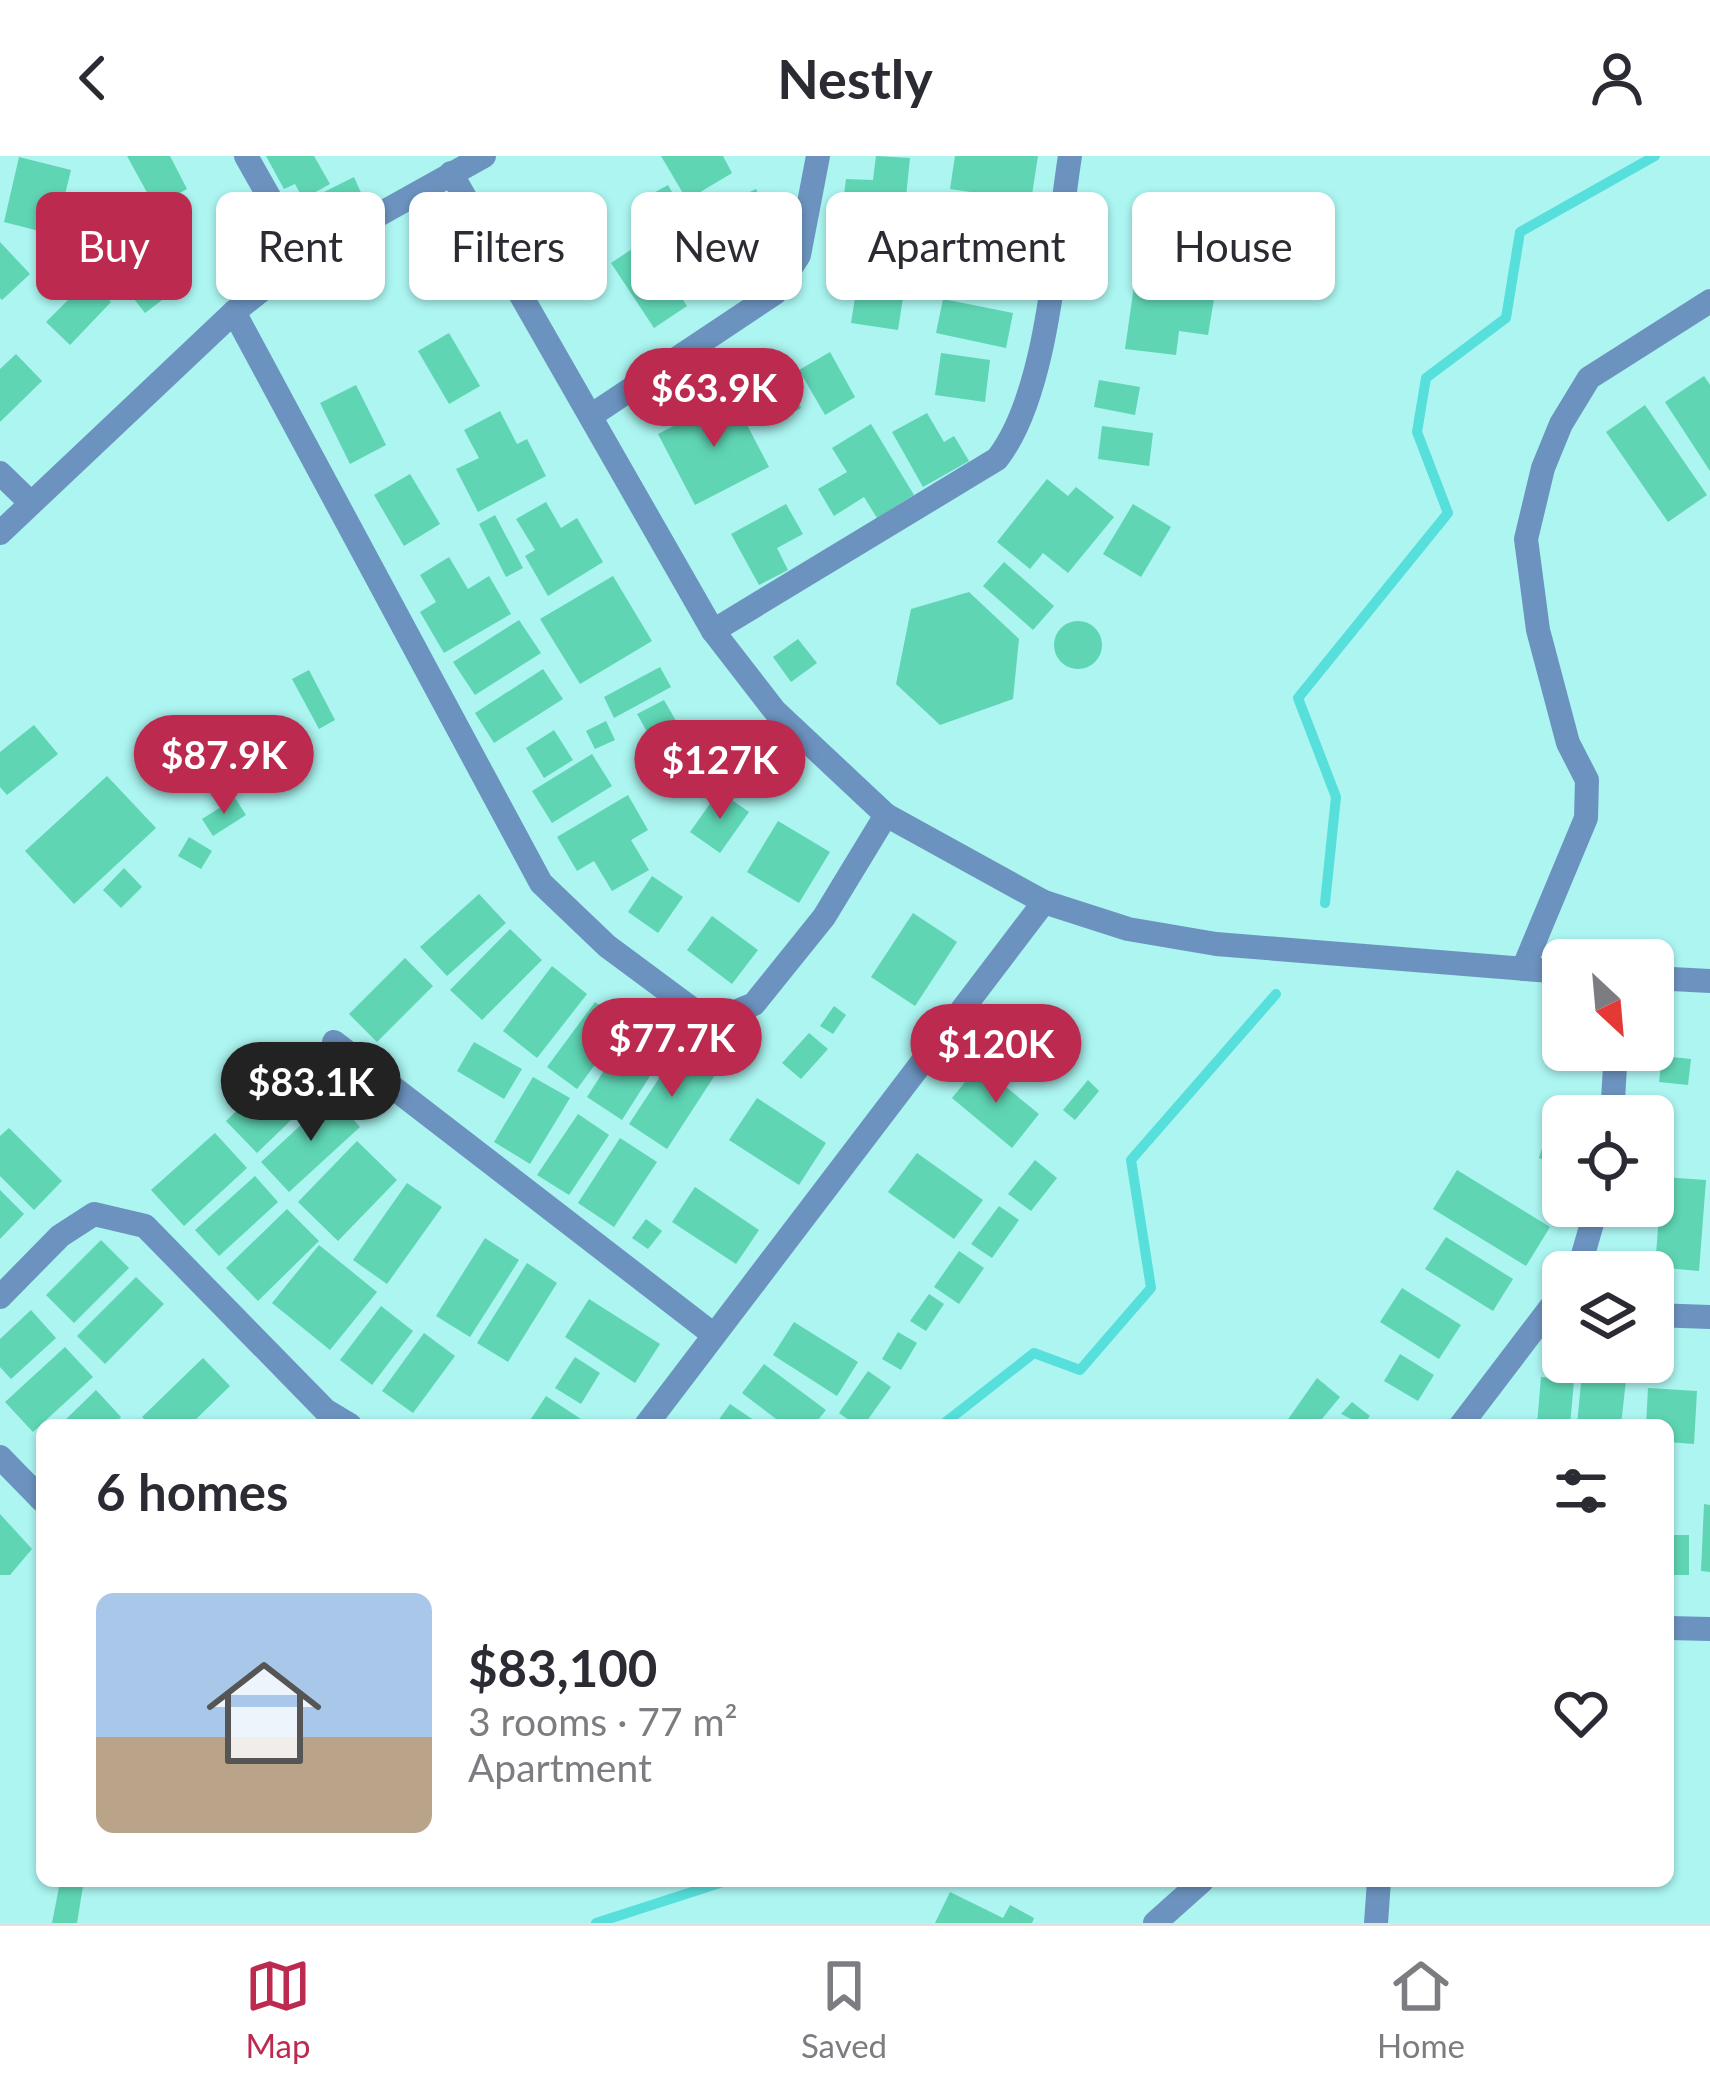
<!DOCTYPE html>
<meta charset="utf-8">
<style>
body{margin:0;font-family:Lato,sans-serif;background:#f2f2f3;color:#2b2b33;height:100vh;display:flex;flex-direction:column;font-size:45px;white-space:nowrap}
*{box-sizing:border-box;margin:0}
p{font-size:39px;color:#7c7c81}
.icon{flex:none;width:66px;height:66px;fill:none;stroke:currentColor;stroke-width:2;stroke-linecap:round;stroke-linejoin:round}
.map{position:relative;flex:1;overflow:hidden}
.drawer{position:absolute;left:36px;top:1263px;width:1638px;height:468px;display:flex;flex-direction:column;background:#fff;border-radius:18px;box-shadow:0 3px 9px #0004}
.drawer>*{flex:none}
.hud{position:absolute;left:36px;top:36px;width:1638px;height:108px;display:flex;gap:24px}
.needle{width:78px;rotate:154deg}
.buttons{position:absolute;left:1542px;top:783px;display:grid;gap:24px}
.buttons a{display:grid;place-items:center;width:132px;height:132px;border-radius:18px;background:#fff;box-shadow:0 3px 9px #0004;font-size:60px}
.price{position:absolute;translate:-50% -102px;padding:0 27px;border-radius:42px;background:#bc2b4f;color:#fff;font-size:39px;line-height:78px;filter:drop-shadow(0 3px 6px #0008)}
.price::after{content:'';position:absolute;left:50%;top:72px;width:36px;height:27px;margin-left:-18px;background:inherit;clip-path:polygon(0 0,100% 0,50% 100%)}
.price.selected{background:#222;color:#fff}
ul{padding:0;list-style:none}
li{display:flex;align-items:center;gap:36px;height:300px;padding:0 60px}
li span{display:grid;place-items:center;flex:none;width:336px;height:240px;border-radius:18px;color:#555}
li>.icon{margin-inline-start:auto}
span .icon{width:144px;height:144px;fill:#fffc;stroke-width:1}
li b{font-size:51px}
h2{display:flex;justify-content:space-between;align-items:center;height:144px;padding:0 60px;font-size:51px}
.pill{padding:0 42px;border-radius:18px;background:#fff;box-shadow:0 3px 9px #0004;font-size:42px;line-height:108px}
.pill.selected{background:#bc2b4f;color:#fff}
header{display:flex;justify-content:space-between;align-items:center;height:156px;padding:0 60px;background:#fff;font-size:54px;font-weight:700}
.dock{display:flex;justify-content:space-around;align-items:center;height:168px;border-top:3px solid #e1e1e2;background:#fff;font-size:33px;color:#7c7c81}
.dock a{display:grid;justify-items:center;gap:6px}
.dock .selected{color:#bc2b4f}
.map>svg:first-child{display:block}
</style>
<header><svg class="icon" aria-label="back" viewBox="0 0 24 24"><path d="M15 5l-7 7 7 7"/></svg>Nestly<svg class="icon" aria-label="person" viewBox="0 0 24 24"><circle cx="12" cy="8" r="4"/><path d="M4 21q1-7 8-7t8 7"/></svg></header>
<div class="map">
<svg width="1710" height="1767" viewBox="0 0 1710 1767">
<rect width="100%" height="100%" fill="#acf5f1"/>
<g fill="none" stroke-linecap="round" stroke-linejoin="round">
<g stroke="#56dfdb" stroke-width="10">
<polyline points="1325,747 1336,641 1298,542 1448,357 1417,276 1426,222 1506,162 1520,76 1655,0"/>
<polyline points="942,1269 1034,1197 1080,1214 1151,1132 1131,1004 1276,838"/>
<polyline points="596,1767 726,1725"/>
</g>
</g>
<g fill="#5fd5b4">
<polygon points="127,0 170,0 187,33 155,51"/>
<polygon points="266,0 314,0 330,28 303,43 295,28 284,33"/>
<polygon points="661,0 723,0 732,17 687,44"/>
<polygon points="876,0 910,2 904,60 842,54 846,23 873,24"/>
<polygon points="955,0 1038,0 1031,45 950,33"/>
<polygon points="19,1 71,14 55,79 4,66"/>
<polygon points="354,21 367,50 337,63 324,36"/>
<polygon points="668,29 682,54 662,66 648,40"/>
<polygon points="756,33 764,50 757,56 763,66 757,90 746,87 757,111 734,121 704,58"/>
<polygon points="690,61 729,127 699,144 660,79"/>
<polygon points="940,66 963,72 959,91 936,86"/>
<polygon points="123,72 149,105 168,91 192,121 145,157 95,93"/>
<polygon points="854,79 922,93 915,127 847,113"/>
<polygon points="644,85 687,150 654,172 611,107"/>
<polygon points="0,86 30,118 2,144 0,142"/>
<polygon points="948,94 1015,109 1008,140 941,125"/>
<polygon points="1137,109 1197,117 1193,140 1214,143 1208,179 1179,175 1176,199 1125,193"/>
<polygon points="88,124 111,146 70,189 46,166"/>
<polygon points="857,129 904,135 898,174 851,167"/>
<polygon points="943,143 1013,157 1006,192 936,177"/>
<polygon points="449,177 480,230 449,248 418,195"/>
<polygon points="830,196 855,241 825,259 799,214"/>
<polygon points="941,197 990,204 985,246 935,239"/>
<polygon points="16,198 42,225 0,266 0,213"/>
<polygon points="1704,220 1710,229 1710,315 1665,246"/>
<polygon points="786,222 801,252 771,268 755,239"/>
<polygon points="1099,224 1140,231 1135,259 1094,251"/>
<polygon points="356,229 386,289 350,308 320,247"/>
<polygon points="732,240 769,311 695,349 658,278"/>
<polygon points="1645,249 1707,339 1668,366 1606,276"/>
<polygon points="500,255 517,288 527,283 546,320 478,356 456,313 479,302 464,274"/>
<polygon points="927,257 944,286 954,280 969,305 923,331 892,276"/>
<polygon points="871,268 914,339 877,362 864,341 834,360 818,333 847,316 832,292"/>
<polygon points="1102,270 1153,277 1149,310 1098,303"/>
<polygon points="410,318 440,368 404,390 374,339"/>
<polygon points="1047,323 1068,340 1076,331 1114,361 1068,417 1043,397 1030,413 997,386"/>
<polygon points="546,346 561,372 577,362 603,406 548,440 525,400 535,394 516,363"/>
<polygon points="786,348 803,378 777,392 788,414 759,429 731,378"/>
<polygon points="1133,348 1171,371 1141,421 1103,398"/>
<polygon points="495,359 523,412 506,421 479,368"/>
<polygon points="449,401 468,433 489,420 511,458 444,497 420,456 436,446 420,419"/>
<polygon points="1004,406 1054,450 1033,474 983,430"/>
<polygon points="613,420 652,485 580,528 540,463"/>
<polygon points="969,436 1019,483 1013,543 940,569 896,528 911,453"/>
<polygon points="519,464 541,497 475,539 453,506"/>
<circle cx="1078" cy="489" r="24"/>
<polygon points="798,483 817,507 791,526 773,501"/>
<polygon points="660,511 671,531 614,562 604,541"/>
<polygon points="543,513 563,543 494,587 475,557"/>
<polygon points="309,514 335,564 319,573 292,523"/>
<polygon points="664,544 683,577 656,592 637,558"/>
<polygon points="606,565 615,584 595,593 586,575"/>
<polygon points="34,569 58,598 7,639 0,631 0,596"/>
<polygon points="554,574 573,604 544,622 526,592"/>
<polygon points="684,588 708,612 682,639 658,615"/>
<polygon points="592,598 612,630 552,667 532,635"/>
<polygon points="107,620 156,672 74,748 25,695"/>
<polygon points="719,635 749,656 720,697 690,676"/>
<polygon points="628,639 648,674 631,684 649,714 612,735 594,705 577,715 557,681"/>
<polygon points="235,642 246,659 213,680 202,663"/>
<polygon points="778,665 830,696 799,747 747,716"/>
<polygon points="189,681 212,695 201,713 178,700"/>
<polygon points="124,712 142,731 121,752 103,734"/>
<polygon points="652,720 683,741 658,777 628,756"/>
<polygon points="479,738 506,767 447,820 420,791"/>
<polygon points="913,757 957,786 915,850 871,821"/>
<polygon points="712,760 758,794 732,828 687,794"/>
<polygon points="510,773 542,804 482,864 450,834"/>
<polygon points="405,802 433,830 377,886 349,858"/>
<polygon points="552,810 587,838 537,902 503,875"/>
<polygon points="595,846 625,868 577,933 547,911"/>
<polygon points="834,850 846,859 833,878 820,870"/>
<polygon points="641,857 676,879 622,964 587,941"/>
<polygon points="809,877 828,893 801,923 782,907"/>
<polygon points="474,886 522,913 504,943 457,915"/>
<polygon points="677,895 715,919 667,993 629,968"/>
<polygon points="1662,900 1691,903 1688,929 1659,926"/>
<polygon points="285,907 317,939 257,997 226,965"/>
<polygon points="979,909 1039,958 1012,992 952,942"/>
<polygon points="533,921 570,942 530,1008 494,986"/>
<polygon points="1088,924 1099,935 1075,964 1063,954"/>
<polygon points="332,940 360,971 289,1036 261,1006"/>
<polygon points="757,942 826,987 799,1029 729,984"/>
<polygon points="578,958 609,979 569,1039 537,1019"/>
<polygon points="9,972 62,1025 34,1054 0,1020 0,980"/>
<polygon points="215,977 247,1012 184,1070 151,1034"/>
<polygon points="1546,980 1563,987 1563,1011 1539,1002"/>
<polygon points="620,982 657,1006 614,1071 578,1047"/>
<polygon points="357,985 397,1024 338,1085 298,1046"/>
<polygon points="917,997 983,1044 954,1083 888,1036"/>
<polygon points="1035,1004 1057,1022 1031,1055 1008,1038"/>
<polygon points="1457,1014 1550,1071 1526,1110 1433,1053"/>
<polygon points="255,1020 278,1046 219,1100 195,1074"/>
<polygon points="1662,1021 1706,1024 1699,1115 1655,1111"/>
<polygon points="407,1027 442,1051 387,1128 353,1104"/>
<polygon points="695,1031 759,1074 736,1108 672,1066"/>
<polygon points="0,1034 24,1058 0,1083"/>
<polygon points="999,1050 1019,1064 992,1102 971,1088"/>
<polygon points="287,1053 319,1085 258,1145 226,1112"/>
<polygon points="646,1063 662,1075 648,1093 632,1082"/>
<polygon points="1446,1081 1513,1123 1493,1155 1425,1113"/>
<polygon points="485,1082 519,1104 470,1181 436,1160"/>
<polygon points="101,1084 129,1112 74,1167 46,1139"/>
<polygon points="319,1089 377,1136 330,1194 272,1147"/>
<polygon points="959,1095 984,1112 959,1148 934,1131"/>
<polygon points="527,1107 557,1127 508,1206 477,1187"/>
<polygon points="136,1121 164,1148 105,1208 77,1180"/>
<polygon points="1402,1132 1461,1169 1439,1203 1380,1166"/>
<polygon points="929,1138 944,1148 926,1175 910,1165"/>
<polygon points="589,1143 660,1188 635,1227 565,1181"/>
<polygon points="381,1150 413,1175 372,1229 340,1204"/>
<polygon points="31,1154 56,1182 11,1223 0,1211 0,1183"/>
<polygon points="794,1166 858,1206 837,1240 773,1199"/>
<polygon points="898,1176 917,1187 901,1214 882,1203"/>
<polygon points="424,1177 455,1200 413,1257 382,1235"/>
<polygon points="65,1191 93,1221 33,1276 5,1246"/>
<polygon points="1400,1198 1434,1219 1418,1245 1384,1225"/>
<polygon points="575,1201 600,1217 581,1248 555,1232"/>
<polygon points="203,1202 230,1230 190,1269 150,1269 142,1261"/>
<polygon points="1583,1206 1628,1206 1621,1269 1577,1269"/>
<polygon points="764,1208 826,1254 814,1269 784,1269 742,1237"/>
<polygon points="868,1215 891,1231 864,1269 856,1269 839,1257"/>
<polygon points="1541,1221 1574,1225 1570,1269 1537,1269"/>
<polygon points="1317,1222 1340,1241 1317,1269 1284,1269"/>
<polygon points="1648,1232 1697,1235 1694,1288 1668,1286 1668,1269 1646,1269"/>
<polygon points="96,1234 121,1261 113,1269 60,1269"/>
<polygon points="546,1240 590,1269 527,1269"/>
<polygon points="1352,1246 1370,1260 1363,1269 1341,1258"/>
<polygon points="730,1248 761,1269 715,1269"/>
<polygon points="1704,1348 1710,1349 1710,1416 1701,1415"/>
<polygon points="0,1358 32,1393 10,1419 0,1419"/>
<rect x="1668" y="1379" width="21" height="40"/>
<polygon points="60,1726 83,1730 77,1767 52,1767"/>
<polygon points="950,1736 1003,1762 1010,1749 1034,1762 1032,1767 935,1767"/>
</g>
<g fill="none" stroke-linecap="round" stroke-linejoin="round">
<g stroke="#6c93bf" stroke-width="24">
<polyline points="246,0 303,101"/>
<polyline points="451,17 713,475 775,555 886,659 1044,746 1128,773 1216,788 1563,816"/>
<polyline points="234,156 541,727 607,790 700,859 720,862 754,848 824,761 886,659"/>
<polyline points="592,259 775,137 799,99 818,0"/>
<polyline points="0,317 31,347"/>
<polyline points="0,377 234,156 303,101 484,0"/>
<path d="M713,475l284,-172c52,-66 59,-217 73,-303"/>
<polyline points="1523,813 1586,662 1587,624 1568,587 1538,474 1526,383 1543,312 1561,268 1589,222 1710,145"/>
<polyline points="1653,822 1710,825"/>
<polyline points="334,886 714,1179"/>
<polyline points="1612,960 1616,894"/>
<polyline points="1578,1116 1597,1050"/>
<polyline points="0,1141 60,1080 94,1058 145,1070 325,1254 350,1269"/>
<polyline points="1653,1159 1710,1161"/>
<polyline points="646,1269 1044,746"/>
<polyline points="1461,1269 1563,1135"/>
<polyline points="0,1301 42,1344"/>
<polyline points="1668,1472 1710,1473"/>
<polyline points="1155,1767 1202,1725"/>
<polyline points="1376,1767 1379,1725"/>
</g>
</g>
</svg>
<div class="buttons">
<a><svg class="needle" viewBox="-14 -14 28 28"><path d="M0-13l5 13h-10z" fill="#e53935"/><path d="M0 13l5-13h-10z" fill="#7c7c81"/></svg></a>
<a><svg class="icon" aria-label="locate" viewBox="0 0 24 24"><circle cx="12" cy="12" r="6"/><path d="M12 2v4M12 18v4M2 12h4M18 12h4"/></svg></a>
<a><svg class="icon" aria-label="layers" viewBox="0 0 24 24"><path d="M12 4l9 5-9 5-9-5zM3 14l9 5 9-5"/></svg></a>
</div>
<b class="price" style="left:714px;top:294px">$63.9K</b>
<b class="price" style="left:224px;top:661px">$87.9K</b>
<b class="price" style="left:720px;top:666px">$127K</b>
<b class="price" style="left:672px;top:944px">$77.7K</b>
<b class="price" style="left:996px;top:950px">$120K</b>
<b class="price selected" style="left:311px;top:988px">$83.1K</b>
<div class="hud">
<a class="pill selected">Buy</a>
<a class="pill">Rent</a>
<a class="pill">Filters</a>
<a class="pill">New</a>
<a class="pill">Apartment</a>
<a class="pill">House</a>
</div>
<section class="drawer">
<h2>6 homes<svg class="icon" aria-label="filters" viewBox="0 0 24 24"><path d="M4 7h16M4 17h16"/><circle cx="9" cy="7" r="2"/><circle cx="15" cy="17" r="2"/></svg></h2>
<ul>
<li><span style="background:linear-gradient(#a9c7e8 60%,#b9a48a 0)"><svg class="icon" aria-label="home" viewBox="0 0 24 24"><path d="M3 11l9-7 9 7M6 9v11h12V9"/></svg></span><div><b>$83,100</b><p>3 rooms · 77 m²</p><p>Apartment</p></div><svg class="icon" aria-label="heart" viewBox="0 0 24 24"><path d="M12 20l-8-8c-3-5 5-10 8-4 3-6 11-1 8 4z"/></svg></li>
</ul>
</section>
</div>
<nav class="dock">
<a class="selected"><svg class="icon" aria-label="map" viewBox="0 0 24 24"><path d="M3 6l6-2 6 2 6-2v14l-6 2-6-2-6 2zM9 4v14M15 6v14"/></svg>Map</a>
<a><svg class="icon" aria-label="saved" viewBox="0 0 24 24"><path d="M7 4h10v16l-5-4-5 4z"/></svg>Saved</a>
<a><svg class="icon" aria-label="home" viewBox="0 0 24 24"><path d="M3 11l9-7 9 7M6 9v11h12V9"/></svg>Home</a>
</nav>
